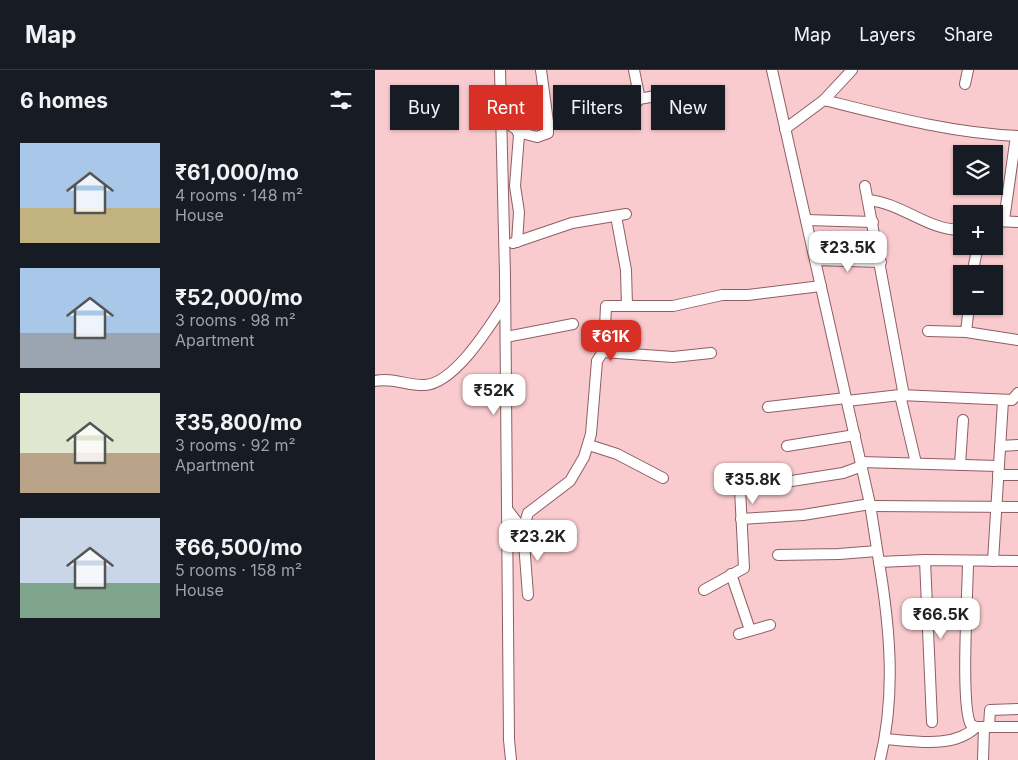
<!DOCTYPE html>
<meta charset="utf-8">
<style>
body{margin:0;font-family:Inter,sans-serif;background:#242831;color:#f1f3f6;height:100vh;display:flex;flex-direction:column;font-size:19px;white-space:nowrap}
*{box-sizing:border-box;margin:0}
p{font-size:16px;color:#9ea1a6}
.icon{flex:none;width:28px;height:28px;fill:none;stroke:currentColor;stroke-width:2;stroke-linecap:round;stroke-linejoin:round}
.map{position:relative;flex:1;overflow:hidden}
.side{display:flex;flex-direction:column;background:#171b24;width:375px}
.side>*{flex:none}
.guide{position:absolute;left:15px;top:15px;width:475px;height:45px;display:flex;gap:10px}
.controls{position:absolute;left:578px;top:75px;display:grid;gap:10px}
.controls a{display:grid;place-items:center;width:50px;height:50px;border-radius:0px;background:#171b24;box-shadow:0 1px 4px #0004;font-size:25px}
.price{position:absolute;translate:-50% -42px;padding:0 11px;border-radius:10px;background:#fff;color:#222;font-size:16px;line-height:32px;filter:drop-shadow(0 1px 2px #0008)}
.price::after{content:'';position:absolute;left:50%;top:30px;width:15px;height:11px;margin-left:-8px;background:inherit;clip-path:polygon(0 0,100% 0,50% 100%)}
.price.on{background:#d93025;color:#fff}
ul{padding:0;list-style:none}
li{display:flex;align-items:center;gap:15px;height:125px;padding:0 20px}
li span{display:grid;place-items:center;flex:none;width:140px;height:100px;border-radius:0px;color:#555}
li>.icon{margin-inline-start:auto}
span .icon{width:60px;height:60px;fill:#fffc;stroke-width:1}
li b{font-size:21px}
h2{display:flex;justify-content:space-between;align-items:center;height:60px;padding:0 20px;font-size:21px}
.chip{padding:0 18px;border-radius:0px;background:#171b24;box-shadow:0 1px 4px #0004;font-size:18px;line-height:45px}
.chip.on{background:#d93025;color:#fff}
header{display:flex;align-items:center;gap:30px;box-sizing:border-box;height:70px;padding:0 25px;background:#171b24;border-bottom:1px solid #363941}
header strong{font-size:24px}
nav{display:flex;gap:28px;margin-inline-start:auto;font-size:18px}
main{display:flex;flex:1;min-height:0}
.map>svg:first-child{display:block}
</style>
<header>
<strong>Map</strong>
<nav><a>Map</a><a>Layers</a><a>Share</a></nav>
</header>
<main>
<section class="side">
<h2>6 homes<svg class="icon" aria-label="filters" viewBox="0 0 24 24"><path d="M4 7h16M4 17h16"/><circle cx="9" cy="7" r="2"/><circle cx="15" cy="17" r="2"/></svg></h2>
<ul>
<li><span style="background:linear-gradient(#a9c7e8 65%,#c2b280 0)"><svg class="icon" aria-label="home" viewBox="0 0 24 24"><path d="M3 11l9-7 9 7M6 9v11h12V9"/></svg></span><div><b>₹61,000/mo</b><p>4 rooms · 148 m²</p><p>House</p></div></li>
<li><span style="background:linear-gradient(#a9c7e8 65%,#9aa5b1 0)"><svg class="icon" aria-label="home" viewBox="0 0 24 24"><path d="M3 11l9-7 9 7M6 9v11h12V9"/></svg></span><div><b>₹52,000/mo</b><p>3 rooms · 98 m²</p><p>Apartment</p></div></li>
<li><span style="background:linear-gradient(#dfe7d0 60%,#b9a48a 0)"><svg class="icon" aria-label="home" viewBox="0 0 24 24"><path d="M3 11l9-7 9 7M6 9v11h12V9"/></svg></span><div><b>₹35,800/mo</b><p>3 rooms · 92 m²</p><p>Apartment</p></div></li>
<li><span style="background:linear-gradient(#c9d6e8 65%,#7fa58c 0)"><svg class="icon" aria-label="home" viewBox="0 0 24 24"><path d="M3 11l9-7 9 7M6 9v11h12V9"/></svg></span><div><b>₹66,500/mo</b><p>5 rooms · 158 m²</p><p>House</p></div></li>
</ul>
</section>
<div class="map">
<svg width="643" height="690" viewBox="0 0 643 690">
<rect width="100%" height="100%" fill="#f9cbcf"/>
<g fill="none" stroke-linecap="round" stroke-linejoin="round">
<defs>
<g id="minor">
<polyline points="125,0 130,205 134,670 136,690"/>
<polyline points="397,0 495,434 504,492"/>
<polyline points="590,14 593,0"/>
<polyline points="264,29 308,21"/>
<path d="M449,30c64,16 127,33 194,36"/>
<polyline points="213,39 262,32 264,25 259,0"/>
<polyline points="127,49 142,60 144,65 140,116 144,142 142,172"/>
<polyline points="410,59 449,30 477,0"/>
<polyline points="143,62 162,67 173,63 173,52 166,0"/>
<polyline points="490,116 529,326"/>
<path d="M493,130c34,3 59,30 93,30"/>
<polyline points="241,146 251,200 252,236"/>
<polyline points="431,150 498,152"/>
<polyline points="629,150 641,66"/>
<polyline points="619,151 643,152"/>
<polyline points="138,173 197,153 251,144"/>
<polyline points="440,190 506,192"/>
<polyline points="597,204 603,176"/>
<polyline points="553,261 591,262 643,270"/>
<polyline points="591,262 594,236"/>
<polyline points="131,267 198,254"/>
<polyline points="228,282 298,287 336,283"/>
<path d="M0,311c17,-4 33,5 50,4 30,-2 65,-59 80,-82"/>
<polyline points="525,325 541,393"/>
<polyline points="472,331 525,325 637,330 643,323"/>
<polyline points="393,337 471,328"/>
<polyline points="214,375 242,384 288,408"/>
<polyline points="412,376 480,365"/>
<polyline points="625,376 643,375"/>
<polyline points="486,392 623,396"/>
<polyline points="585,395 588,350"/>
<polyline points="623,405 643,405"/>
<polyline points="496,436 643,437"/>
<polyline points="132,439 148,460 153,443 195,411 209,387 216,364 222,291 229,280 231,236 298,236 347,225 373,225 446,216"/>
<polyline points="366,449 428,445 495,434"/>
<polyline points="148,460 153,525"/>
<polyline points="403,485 464,484 502,481"/>
<polyline points="550,490 557,652"/>
<path d="M593,491c0,29 -8,146 3,164l5,2h42"/>
<polyline points="618,491 628,331"/>
<polyline points="356,504 375,560"/>
<polyline points="329,520 369,498 365,419 468,403 487,396"/>
<polyline points="364,564 395,555"/>
<polyline points="614,657 615,640 643,639"/>
<path d="M510,669c29,2 69,10 91,-12"/>
<path d="M505,690c16,-65 10,-132 -1,-198l46,-2 93,1"/>
<polyline points="608,690 609,657"/>
</g>
</defs>
<use href="#minor" stroke="#8f5e63" stroke-width="12"/>
<use href="#minor" stroke="#fff" stroke-width="10"/>
</g>
</svg>
<div class="controls">
<a><svg class="icon" aria-label="layers" viewBox="0 0 24 24"><path d="M12 4l9 5-9 5-9-5zM3 14l9 5 9-5"/></svg></a>
<a>+</a>
<a>−</a>
</div>
<b class="price" style="left:473px;top:203px">₹23.5K</b>
<b class="price on" style="left:236px;top:292px">₹61K</b>
<b class="price" style="left:119px;top:346px">₹52K</b>
<b class="price" style="left:378px;top:435px">₹35.8K</b>
<b class="price" style="left:163px;top:492px">₹23.2K</b>
<b class="price" style="left:566px;top:570px">₹66.5K</b>
<div class="guide">
<a class="chip">Buy</a>
<a class="chip on">Rent</a>
<a class="chip">Filters</a>
<a class="chip">New</a>
</div>
</div>
</main>
